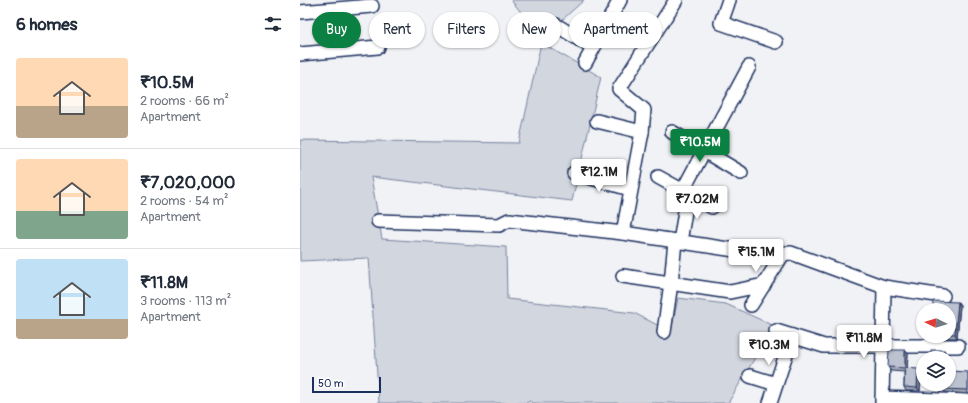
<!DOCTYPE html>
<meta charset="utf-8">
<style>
body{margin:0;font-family:Pangolin,sans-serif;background:#f2f2f3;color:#1f2937;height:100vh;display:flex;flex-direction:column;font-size:15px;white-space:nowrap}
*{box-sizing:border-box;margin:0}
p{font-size:13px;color:#747a83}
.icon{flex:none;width:22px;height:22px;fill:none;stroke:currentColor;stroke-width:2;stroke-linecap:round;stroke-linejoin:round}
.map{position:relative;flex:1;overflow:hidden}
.sheet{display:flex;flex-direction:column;background:#fff;width:300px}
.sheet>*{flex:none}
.top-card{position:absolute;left:12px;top:12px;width:380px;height:36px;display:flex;gap:8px}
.needle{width:26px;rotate:275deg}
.tools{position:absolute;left:616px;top:303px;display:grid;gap:8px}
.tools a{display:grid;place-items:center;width:40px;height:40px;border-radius:50%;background:#fff;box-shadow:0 1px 3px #0004;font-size:20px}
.scale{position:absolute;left:12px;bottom:10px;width:69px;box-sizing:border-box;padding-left:4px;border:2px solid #1b2f5e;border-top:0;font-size:11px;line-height:14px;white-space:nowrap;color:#1b2f5e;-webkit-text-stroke:3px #fff;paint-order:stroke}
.price{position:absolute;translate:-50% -34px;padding:0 9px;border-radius:4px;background:#fff;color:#222;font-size:13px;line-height:26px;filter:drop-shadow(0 1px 2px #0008)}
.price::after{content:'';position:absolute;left:50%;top:24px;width:12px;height:9px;margin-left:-6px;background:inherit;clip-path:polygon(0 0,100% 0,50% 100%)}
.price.on{background:#0b8043;color:#fff}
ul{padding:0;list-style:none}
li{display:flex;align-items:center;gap:12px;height:100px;padding:0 16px}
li+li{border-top:1px solid #e0e1e3}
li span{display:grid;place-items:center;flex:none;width:112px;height:80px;border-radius:4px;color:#555}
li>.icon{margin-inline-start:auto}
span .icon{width:48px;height:48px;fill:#fffc;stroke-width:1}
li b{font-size:17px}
h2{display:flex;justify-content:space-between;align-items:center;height:48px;padding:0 16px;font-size:17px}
.pill{padding:0 14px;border-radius:18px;background:#fff;box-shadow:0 1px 3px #0004;font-size:14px;line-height:36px}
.pill.on{background:#0b8043;color:#fff}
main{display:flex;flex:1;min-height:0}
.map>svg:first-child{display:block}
</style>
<main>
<section class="sheet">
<h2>6 homes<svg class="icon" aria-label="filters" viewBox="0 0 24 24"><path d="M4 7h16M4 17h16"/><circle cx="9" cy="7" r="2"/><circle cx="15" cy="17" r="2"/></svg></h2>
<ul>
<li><span style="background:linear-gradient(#ffd9b3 60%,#b9a48a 0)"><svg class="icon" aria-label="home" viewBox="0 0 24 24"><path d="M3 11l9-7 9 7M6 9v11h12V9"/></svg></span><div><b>₹10.5M</b><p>2 rooms · 66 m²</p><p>Apartment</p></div></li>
<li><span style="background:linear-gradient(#ffd9b3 65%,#7fa58c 0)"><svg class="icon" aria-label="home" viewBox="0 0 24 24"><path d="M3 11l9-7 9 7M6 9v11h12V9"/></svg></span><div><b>₹7,020,000</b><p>2 rooms · 54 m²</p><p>Apartment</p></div></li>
<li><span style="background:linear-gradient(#bfe0f5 75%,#b9a48a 0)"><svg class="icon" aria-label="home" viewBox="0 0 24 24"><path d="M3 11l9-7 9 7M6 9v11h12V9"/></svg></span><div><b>₹11.8M</b><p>3 rooms · 113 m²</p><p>Apartment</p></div></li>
</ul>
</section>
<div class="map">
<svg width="668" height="403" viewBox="0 0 668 403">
<rect width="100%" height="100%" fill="#f1f2f5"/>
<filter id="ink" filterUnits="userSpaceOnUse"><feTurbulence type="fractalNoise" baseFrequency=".025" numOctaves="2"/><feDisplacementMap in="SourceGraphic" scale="8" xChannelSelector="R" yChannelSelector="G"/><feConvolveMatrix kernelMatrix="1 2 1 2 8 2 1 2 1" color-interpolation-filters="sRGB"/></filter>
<g filter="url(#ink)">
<g fill="#d2d6df" stroke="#76829e">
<polygon points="211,0 284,0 242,38"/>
<polygon points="241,43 301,77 272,201 71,177 82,239 206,247 207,299 334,313 371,332 378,298 426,304 474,326 428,403 232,403 230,401 226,403 79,403 69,258 0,261 0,140 219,143"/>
</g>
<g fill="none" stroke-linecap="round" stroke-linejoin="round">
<defs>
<g id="minor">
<polyline points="429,0 421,23 476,42"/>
<polyline points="0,12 72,6"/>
<polyline points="256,25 293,48"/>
<polyline points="0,54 78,47"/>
<polyline points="285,63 320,0"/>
<polyline points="297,121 342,132 323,233"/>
<polyline points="342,132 344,110 319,89 376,0"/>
<polyline points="372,132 441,173"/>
<polyline points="274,173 330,189"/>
<polyline points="358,177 412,207"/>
<polyline points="383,190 449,67"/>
<polyline points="78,221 199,225 209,220 323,233 461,254 491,253 584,287 582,403"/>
<polyline points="380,242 388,193"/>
<polyline points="323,276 430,292 464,285"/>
<polyline points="584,287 643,296"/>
<polyline points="451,305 483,254"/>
<polyline points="476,331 524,346 658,346"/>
<polyline points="364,332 371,283 375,241"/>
<polyline points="450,376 476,384"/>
<polyline points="582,398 668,401"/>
<polyline points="470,403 492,336"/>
</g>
</defs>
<use href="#minor" stroke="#1b2f5e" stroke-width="16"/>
<use href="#minor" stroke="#fff" stroke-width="13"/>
</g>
<g fill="#a2a7b3" stroke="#1b2f5e">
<polygon points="658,302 660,306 657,338 646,338 645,336 649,336 649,310"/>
<polygon points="605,350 608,354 607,368 621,372 620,391 606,391 604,387 604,372 591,371 588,367"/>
<polygon points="668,372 668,394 645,392 642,389"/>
</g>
<g fill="#848892" stroke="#1b2f5e">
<polygon points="658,302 660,306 657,338 655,334"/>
<polygon points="605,350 608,354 607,372 605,368"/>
<polygon points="644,350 647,354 647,358 644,358"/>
<polygon points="618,369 621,372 620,391 617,388"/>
</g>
<g fill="#bcc2d0" stroke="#1b2f5e">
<polygon points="633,301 658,302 655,334 649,334 649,310 633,310"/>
<polygon points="589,350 605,350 605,368 588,367"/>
<rect x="631" y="350" width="13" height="8"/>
<polygon points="605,368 618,369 617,388 604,387"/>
<polygon points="649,371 668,372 668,390 642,389 642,384 649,384"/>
</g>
</g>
</svg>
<div class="tools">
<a><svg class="needle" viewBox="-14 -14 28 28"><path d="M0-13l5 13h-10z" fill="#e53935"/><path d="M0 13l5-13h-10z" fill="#747a83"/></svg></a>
<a><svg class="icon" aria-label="layers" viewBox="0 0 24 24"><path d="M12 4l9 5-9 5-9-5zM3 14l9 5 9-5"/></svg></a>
</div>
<div class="scale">50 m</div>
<b class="price on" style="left:400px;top:163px">₹10.5M</b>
<b class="price" style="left:299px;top:193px">₹12.1M</b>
<b class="price" style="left:397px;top:220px">₹7.02M</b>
<b class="price" style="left:456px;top:273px">₹15.1M</b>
<b class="price" style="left:564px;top:359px">₹11.8M</b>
<b class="price" style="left:469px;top:366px">₹10.3M</b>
<div class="top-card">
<a class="pill on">Buy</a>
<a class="pill">Rent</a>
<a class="pill">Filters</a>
<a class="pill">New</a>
<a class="pill">Apartment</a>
</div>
</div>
</main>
